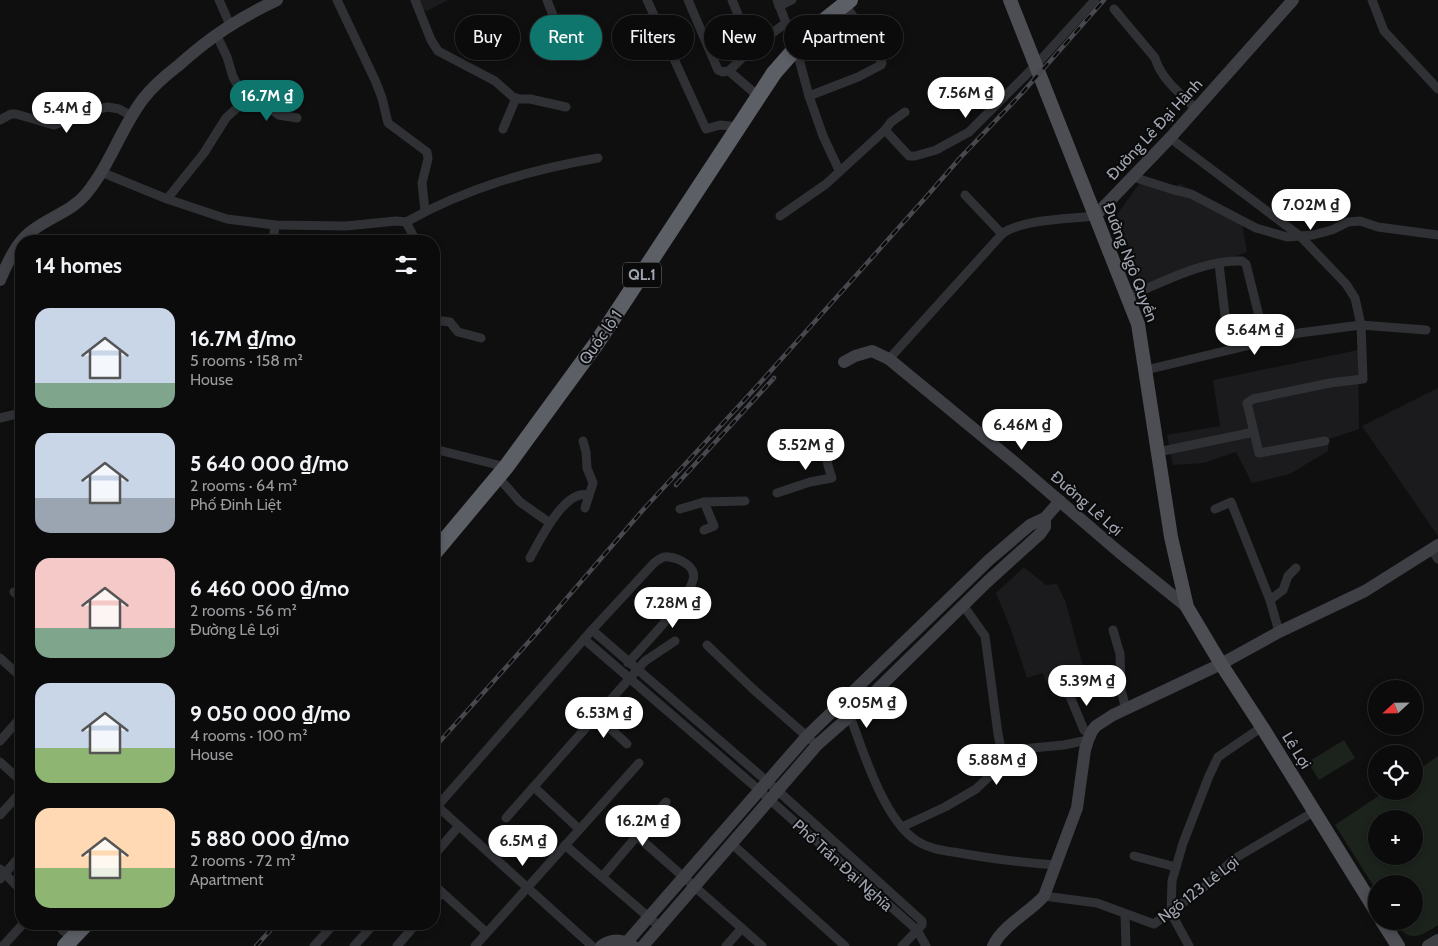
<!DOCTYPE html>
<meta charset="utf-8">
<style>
body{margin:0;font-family:Cabin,sans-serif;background:#19191a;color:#f1f3f6;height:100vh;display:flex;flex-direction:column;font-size:19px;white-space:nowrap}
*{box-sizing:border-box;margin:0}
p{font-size:16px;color:#9a9b9d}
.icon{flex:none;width:28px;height:28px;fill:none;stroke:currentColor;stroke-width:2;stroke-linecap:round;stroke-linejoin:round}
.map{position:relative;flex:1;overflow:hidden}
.drawer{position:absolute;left:15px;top:235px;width:425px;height:695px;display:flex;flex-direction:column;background:#0b0b0c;border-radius:20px;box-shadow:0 2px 8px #0003,0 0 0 1px #2b2b2d}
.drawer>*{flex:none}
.top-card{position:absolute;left:455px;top:15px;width:475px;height:45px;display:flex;gap:10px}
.needle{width:32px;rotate:248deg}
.tools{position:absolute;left:1368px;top:680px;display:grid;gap:10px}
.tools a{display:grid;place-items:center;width:55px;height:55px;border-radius:50%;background:#0b0b0c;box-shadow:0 2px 8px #0003,0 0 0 1px #2b2b2d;font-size:25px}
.price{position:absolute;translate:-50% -42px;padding:0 11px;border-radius:18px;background:#fff;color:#222;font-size:16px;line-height:32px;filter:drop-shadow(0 1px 2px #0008)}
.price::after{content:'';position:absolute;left:50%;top:30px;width:15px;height:11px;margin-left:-8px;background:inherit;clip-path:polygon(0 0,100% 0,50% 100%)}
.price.on{background:#0f766e;color:#fff}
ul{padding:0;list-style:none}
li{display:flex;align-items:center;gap:15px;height:125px;padding:0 20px}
li span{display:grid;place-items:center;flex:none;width:140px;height:100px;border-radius:15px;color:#555}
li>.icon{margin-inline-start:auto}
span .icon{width:60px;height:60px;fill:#fffc;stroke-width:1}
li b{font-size:21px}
h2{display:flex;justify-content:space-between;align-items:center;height:60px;padding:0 20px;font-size:21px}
.pill{padding:0 18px;border-radius:22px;background:#0b0b0c;box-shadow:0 2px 8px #0003,0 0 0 1px #2b2b2d;font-size:18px;line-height:45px}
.pill.on{background:#0f766e;color:#fff}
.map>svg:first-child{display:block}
</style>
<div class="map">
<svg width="1438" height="946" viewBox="0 0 1438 946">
<rect width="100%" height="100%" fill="#0f0f10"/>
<g fill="#1b1b1d">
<polygon points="418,0 448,0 427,11 422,9"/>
<polygon points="1144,177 1175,187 1180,184 1241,218 1247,252 1136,293 1125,239 1111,223"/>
<polygon points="1358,350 1359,429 1329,439 1328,451 1290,474 1252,483 1236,452 1203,463 1173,465 1167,435 1220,426 1213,380"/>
<polygon points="1438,388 1438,536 1362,426"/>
<polygon points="1024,567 1046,585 1057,584 1066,603 1084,670 1046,682 1043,673 1027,678 1010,627 996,593"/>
</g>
<g fill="#1b231c" fill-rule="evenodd">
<polygon points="1344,740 1355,758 1319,780 1308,762"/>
<path d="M1438,756v169c-9,6 -24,17 -35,7 -3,-2 -5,-8 -7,-11h18v-37h-38v6l-41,-65 51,-34h28v-18zM1376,819h38v37h-38z"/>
</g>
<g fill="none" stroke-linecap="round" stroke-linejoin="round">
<g stroke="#303135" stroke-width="9">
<polyline points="219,0 230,25"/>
<polyline points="337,0 375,80 382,98 388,123 427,152 428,159 422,183 425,211"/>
<polyline points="415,0 431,40 438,51 495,81 513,97 520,99 530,99 566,107"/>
<polyline points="547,0 556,23"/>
<polyline points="647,0 706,129 720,125 739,127"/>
<polyline points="688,0 718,70 723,72 729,71"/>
<polyline points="732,0 752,48"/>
<polyline points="777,0 796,48 809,96 823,136 839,170"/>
<polyline points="1372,0 1384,31 1438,89"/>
<polyline points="779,6 792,0"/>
<path d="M1114,9l41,49c6,21 26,36 41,51"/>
<polyline points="729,71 752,48 786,23"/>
<polyline points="729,71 758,96"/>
<polyline points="242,95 253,97 279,115 297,118"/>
<polyline points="809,96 858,77 881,65 882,63 870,39 844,4"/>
<polyline points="0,120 11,114 16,114 54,125 94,110 108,107 119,109 132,116"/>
<polyline points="503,129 516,98"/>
<polyline points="885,130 909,156 915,156 936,150 969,132 1036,65 1095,0"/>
<polyline points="1170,138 1300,236 1346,284 1355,298 1361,325 1363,379 1330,383 1253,399 1247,403 1259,453 1325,441"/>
<polyline points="101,172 167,199 227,219 275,225 346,226 396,221 406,222"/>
<polyline points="1133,177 1174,190 1191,194 1256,228 1287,237 1313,235 1332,230 1348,222 1360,221 1378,227 1438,235"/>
<polyline points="965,195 1002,234"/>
<polyline points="167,199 204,153 226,118 240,105 242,101 240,90 233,77 227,57 216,34"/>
<polyline points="780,216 826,184 885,130 891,122 905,112"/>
<path d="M406,222c61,-34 123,-52 192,-64"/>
<polyline points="406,222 416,241"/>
<polyline points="273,241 275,225"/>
<polyline points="1219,264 1225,315"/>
<path d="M1127,297c34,-14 78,-38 115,-36l4,3 13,52"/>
<polyline points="434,320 450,322 458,332 481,338"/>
<path d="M889,359l113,-125c19,-15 68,-15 93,-18"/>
<polyline points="1146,370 1299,333 1361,325 1426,330"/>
<polyline points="0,418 21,413"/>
<polyline points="583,441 586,452 587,468 593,483 585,508"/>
<polyline points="434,449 506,467"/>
<polyline points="1158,452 1254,432"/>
<polyline points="498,477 520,502 550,523"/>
<path d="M777,493l33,-11 22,-4c-5,-13 -6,-25 -11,-38"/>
<polyline points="704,502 714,526 704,530"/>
<polyline points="680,509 704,502 745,501"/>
<polyline points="1215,509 1231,502 1270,600 1279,632"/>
<polyline points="1431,549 1438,559"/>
<path d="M530,558c9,-16 34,-69 58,-63"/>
<polyline points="14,592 21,598"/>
<polyline points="1270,600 1283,590 1288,576 1296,568"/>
<polyline points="963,605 985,636 998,734 1003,759"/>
<polyline points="592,630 777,790 922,921 922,925 902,946"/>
<polyline points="1113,630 1120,654 1121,690 1126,709"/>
<polyline points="584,639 759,790 917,930 926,946"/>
<polyline points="707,645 753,689 811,740"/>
<polyline points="0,658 21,677"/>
<polyline points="1069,694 1084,730 1090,735"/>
<polyline points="597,716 627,744"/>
<path d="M850,716c13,35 34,104 67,125 14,9 32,10 48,13 30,5 60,9 90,11"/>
<polyline points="0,741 21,717"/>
<polyline points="0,762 21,781"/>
<polyline points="534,787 579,829"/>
<polyline points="437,806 592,946"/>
<path d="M434,810l158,-180 62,-67c4,-3 9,-7 14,-6 12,1 29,10 25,23 -5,20 -49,65 -65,83"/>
<polyline points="0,815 21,792"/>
<polyline points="506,818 645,661 675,641"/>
<polyline points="902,827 945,807 976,789 997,769 1005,757 1010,753 1021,749 1064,745 1088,740"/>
<polyline points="637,836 762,946"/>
<polyline points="731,843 845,946"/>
<polyline points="565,845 660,927"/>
<polyline points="434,855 459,826"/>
<polyline points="1134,856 1176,867"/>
<polyline points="0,869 21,890"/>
<polyline points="602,877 666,802"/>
<polyline points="0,879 21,855"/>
<polyline points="434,885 486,932"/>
<polyline points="1044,896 1097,903 1154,924 1203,888 1234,859 1315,811"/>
<polyline points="434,902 442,892"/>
<polyline points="1125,914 1126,946"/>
<polyline points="56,924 72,939"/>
<polyline points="3,946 23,924"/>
<polyline points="314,946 334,924"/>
<polyline points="354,946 374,924"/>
<polyline points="397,946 416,924"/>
<polyline points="475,946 639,763"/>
<polyline points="726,946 742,928"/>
<polyline points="1189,946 1171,913 1172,881 1183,843 1209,776 1218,757 1262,727"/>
</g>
<g stroke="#3e4045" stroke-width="12">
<polyline points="1095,216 1170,138 1293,0"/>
<path d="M0,280c8,-18 16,-38 33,-50 17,-13 39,-19 53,-36 24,-29 35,-66 57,-95 10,-13 23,-24 36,-34 31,-28 60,-47 98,-65"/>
<polyline points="844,362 855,356 872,351 889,359 1014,462 1119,552 1187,607"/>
<polyline points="627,942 807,736 989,560 1030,525 1045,518 1060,501"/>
<path d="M601,946c11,-8 21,-7 32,0"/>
<polyline points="643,946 817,745 850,716 987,582 1040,534 1045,527 1045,518"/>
<path d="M993,946c10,-21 36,-33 51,-50l33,-88 8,-58 3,-10 4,-9 4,-5 17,-11 108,-51 58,-32 86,-41 73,-46"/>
<polyline points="1428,946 1438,940"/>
</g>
<g stroke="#4c4e54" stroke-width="14">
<polyline points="1010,0 1138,324 1171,537 1187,607 1221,664 1262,727 1376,911"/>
<polyline points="1382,921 1398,946"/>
</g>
<g stroke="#5c5f66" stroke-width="16">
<polyline points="434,553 506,467 596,344 774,73 810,32 850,0"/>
<polyline points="65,946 86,924"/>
</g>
<defs>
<g id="rail">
<polyline points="676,485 774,378"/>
<polyline points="434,748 541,628 642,511 759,384 927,196 960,158 1022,93 1104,0"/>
<polyline points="256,946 276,924"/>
</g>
</defs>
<use href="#rail" stroke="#47494e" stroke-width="4.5"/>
<use href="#rail" stroke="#0a0a0b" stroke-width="2.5" stroke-dasharray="8" stroke-linecap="butt"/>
</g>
<g text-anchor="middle" stroke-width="4" stroke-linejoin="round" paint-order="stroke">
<rect fill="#0a0a0b" stroke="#73777f" stroke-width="1" x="623" y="262.5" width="38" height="25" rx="4"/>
<g font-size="15" font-weight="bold" fill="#a0a6b1">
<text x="642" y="280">QL.1</text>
</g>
<g font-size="16" fill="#a0a6b1" stroke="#0a0a0b">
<text transform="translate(1154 129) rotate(-47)" y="6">Đường Lê Đại Hành</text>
<text transform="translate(1131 262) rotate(69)" y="6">Đường Ngô Quyền</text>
<text transform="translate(600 337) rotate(-55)" y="6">Quốc lộ 1</text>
<text transform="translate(1087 503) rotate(41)" y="6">Đường Lê Lợi</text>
<text transform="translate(1297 750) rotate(58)" y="6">Lê Lợi</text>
<text transform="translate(843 865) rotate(42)" y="6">Phố Trần Đại Nghĩa</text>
<text transform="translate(1198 889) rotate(-38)" y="6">Ngõ 123 Lê Lợi</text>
</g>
</g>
</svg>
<div class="tools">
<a><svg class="needle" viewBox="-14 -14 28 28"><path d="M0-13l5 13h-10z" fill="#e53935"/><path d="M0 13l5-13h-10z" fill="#9a9b9d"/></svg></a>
<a><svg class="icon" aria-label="locate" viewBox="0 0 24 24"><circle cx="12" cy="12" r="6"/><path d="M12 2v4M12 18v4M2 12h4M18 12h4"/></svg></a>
<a>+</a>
<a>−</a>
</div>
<b class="price" style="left:966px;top:119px">7.56M ₫</b>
<b class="price on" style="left:267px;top:122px">16.7M ₫</b>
<b class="price" style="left:67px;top:134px">5.4M ₫</b>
<b class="price" style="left:1311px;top:231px">7.02M ₫</b>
<b class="price" style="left:1255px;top:356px">5.64M ₫</b>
<b class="price" style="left:1022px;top:451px">6.46M ₫</b>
<b class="price" style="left:806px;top:471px">5.52M ₫</b>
<b class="price" style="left:673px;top:629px">7.28M ₫</b>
<b class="price" style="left:1087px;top:707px">5.39M ₫</b>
<b class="price" style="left:867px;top:729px">9.05M ₫</b>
<b class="price" style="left:604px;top:739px">6.53M ₫</b>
<b class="price" style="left:997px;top:786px">5.88M ₫</b>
<b class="price" style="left:643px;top:847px">16.2M ₫</b>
<b class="price" style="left:523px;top:867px">6.5M ₫</b>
<div class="top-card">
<a class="pill">Buy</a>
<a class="pill on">Rent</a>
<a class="pill">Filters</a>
<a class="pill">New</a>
<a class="pill">Apartment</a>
</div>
<section class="drawer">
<h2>14 homes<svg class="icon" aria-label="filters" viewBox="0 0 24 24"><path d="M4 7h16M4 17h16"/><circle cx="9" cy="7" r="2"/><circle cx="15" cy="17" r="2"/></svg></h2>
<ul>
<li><span style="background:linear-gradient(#c9d6e8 75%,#7fa58c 0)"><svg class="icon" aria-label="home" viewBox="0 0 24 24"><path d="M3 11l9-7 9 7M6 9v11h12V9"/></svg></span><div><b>16.7M ₫/mo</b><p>5 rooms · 158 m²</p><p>House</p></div></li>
<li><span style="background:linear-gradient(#c9d6e8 65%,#9aa5b1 0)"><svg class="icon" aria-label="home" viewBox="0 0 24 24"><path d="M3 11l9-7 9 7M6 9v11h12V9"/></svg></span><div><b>5 640 000 ₫/mo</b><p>2 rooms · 64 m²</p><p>Phố Đinh Liệt</p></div></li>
<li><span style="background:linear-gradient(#f6c9c9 70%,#7fa58c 0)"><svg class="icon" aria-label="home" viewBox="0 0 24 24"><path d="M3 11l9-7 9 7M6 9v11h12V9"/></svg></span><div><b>6 460 000 ₫/mo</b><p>2 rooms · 56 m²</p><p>Đường Lê Lợi</p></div></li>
<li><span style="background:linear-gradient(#c9d6e8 65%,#8fb573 0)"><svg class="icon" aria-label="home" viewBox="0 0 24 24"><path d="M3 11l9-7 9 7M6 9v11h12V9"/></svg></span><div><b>9 050 000 ₫/mo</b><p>4 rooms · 100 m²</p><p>House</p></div></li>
<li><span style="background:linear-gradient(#ffd9b3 60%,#8fb573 0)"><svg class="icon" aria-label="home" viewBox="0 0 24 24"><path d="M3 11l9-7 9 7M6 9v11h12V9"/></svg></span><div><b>5 880 000 ₫/mo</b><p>2 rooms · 72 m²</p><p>Apartment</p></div></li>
</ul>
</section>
</div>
